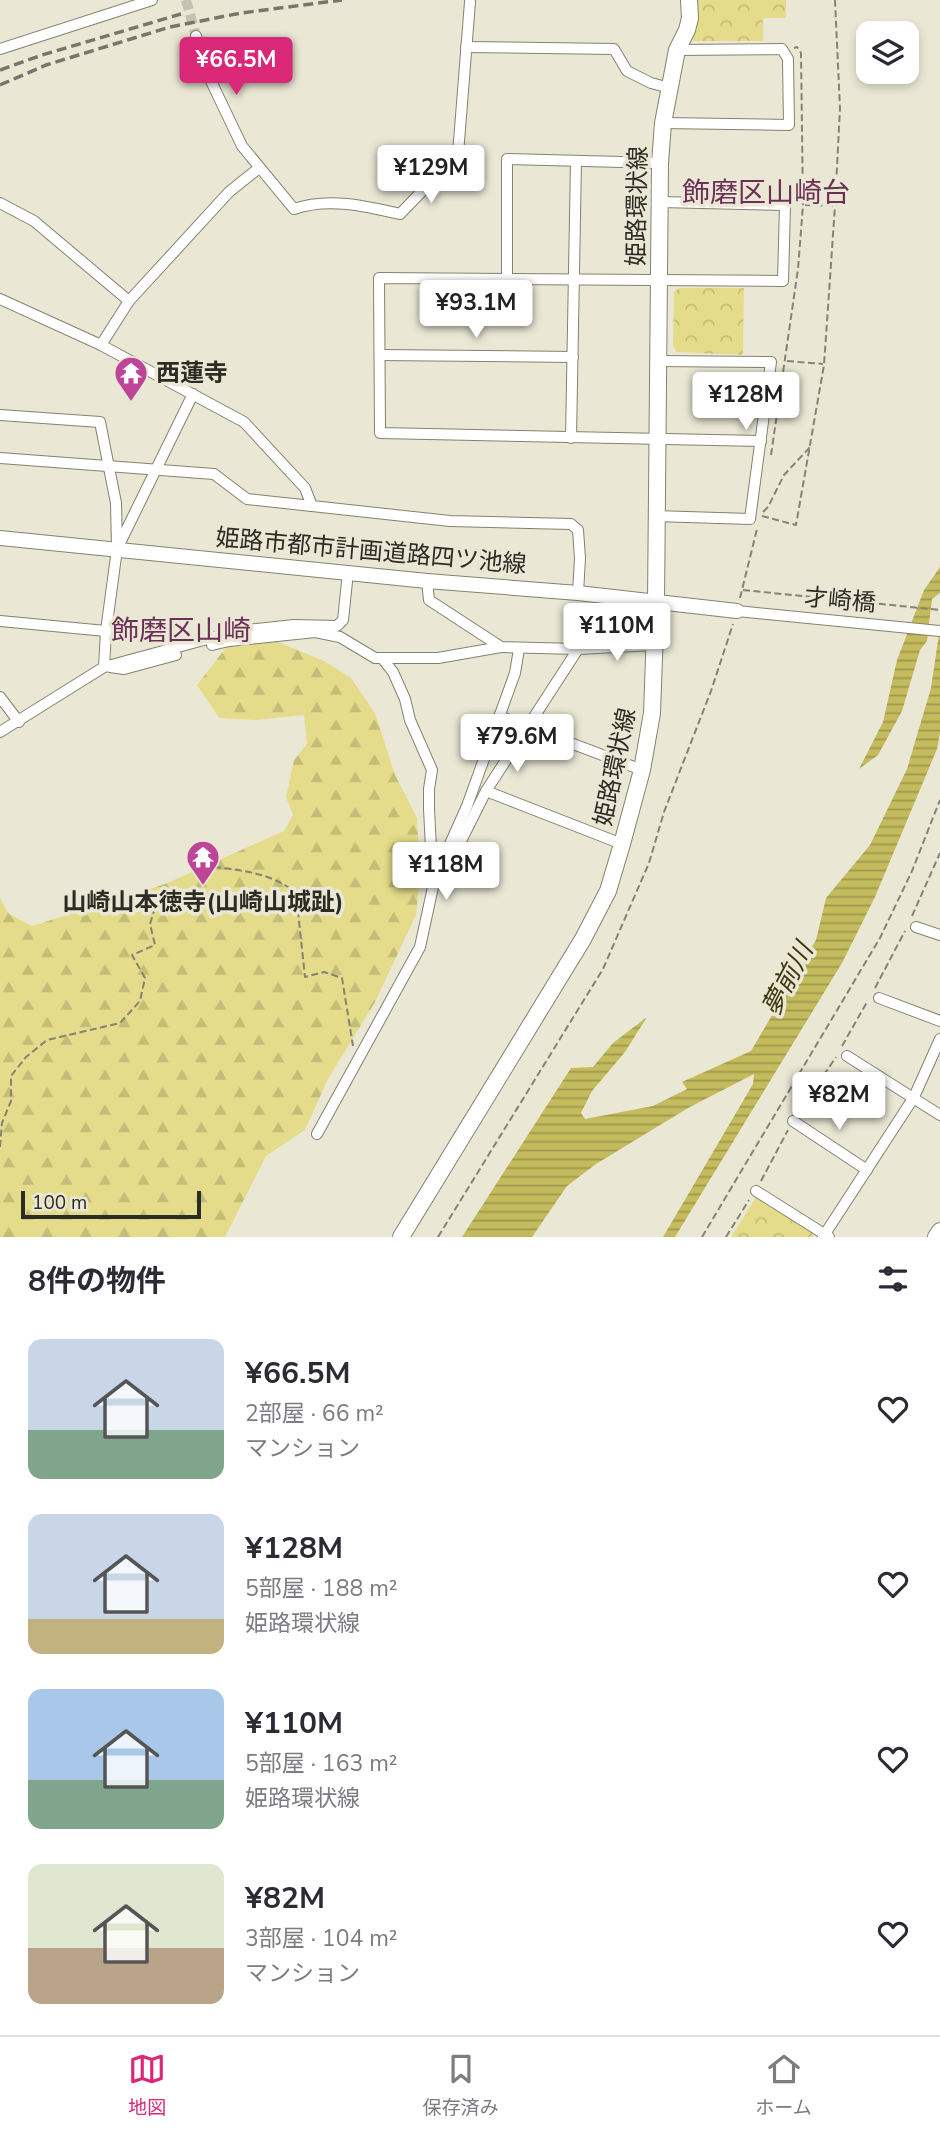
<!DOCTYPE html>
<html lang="ja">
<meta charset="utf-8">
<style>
body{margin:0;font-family:"Nunito Sans","Noto Sans JP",sans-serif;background:#f7f7f7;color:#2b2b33;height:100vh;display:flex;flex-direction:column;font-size:26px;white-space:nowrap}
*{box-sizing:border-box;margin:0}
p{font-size:23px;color:#7c7c81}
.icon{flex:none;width:38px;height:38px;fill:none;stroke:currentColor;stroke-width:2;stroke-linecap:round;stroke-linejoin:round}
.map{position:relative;height:1237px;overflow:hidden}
.panel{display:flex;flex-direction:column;background:#fff;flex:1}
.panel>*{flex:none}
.tools{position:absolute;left:856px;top:21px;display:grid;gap:14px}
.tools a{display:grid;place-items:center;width:63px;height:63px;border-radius:14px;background:#fff;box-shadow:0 4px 10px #0003;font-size:35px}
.scale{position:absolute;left:21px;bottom:18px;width:180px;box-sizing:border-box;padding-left:7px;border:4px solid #2c2c25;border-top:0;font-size:19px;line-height:24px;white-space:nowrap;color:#2c2c25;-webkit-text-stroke:5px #eae8d5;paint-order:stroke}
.price{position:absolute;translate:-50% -60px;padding:0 16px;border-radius:7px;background:#fff;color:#222;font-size:23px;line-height:46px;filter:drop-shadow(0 2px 4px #0008)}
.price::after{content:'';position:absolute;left:50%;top:42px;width:21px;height:16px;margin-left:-10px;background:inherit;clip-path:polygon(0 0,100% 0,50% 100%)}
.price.selected{background:#db2777;color:#fff}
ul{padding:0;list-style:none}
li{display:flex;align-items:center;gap:21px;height:175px;padding:0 28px}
li span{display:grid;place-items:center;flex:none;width:196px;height:140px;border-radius:14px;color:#555}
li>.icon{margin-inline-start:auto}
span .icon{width:84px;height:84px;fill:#fffc;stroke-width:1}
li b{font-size:30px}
h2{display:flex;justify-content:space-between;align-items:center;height:84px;padding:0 28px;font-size:30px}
.menu{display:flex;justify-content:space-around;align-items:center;height:98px;border-top:2px solid #e1e1e2;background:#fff;font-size:19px;color:#7c7c81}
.menu a{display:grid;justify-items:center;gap:4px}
.menu .selected{color:#db2777}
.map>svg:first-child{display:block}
</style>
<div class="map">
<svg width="940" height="1237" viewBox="0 0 940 1237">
<defs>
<pattern id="forest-firs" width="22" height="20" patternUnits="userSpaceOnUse" patternTransform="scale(1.75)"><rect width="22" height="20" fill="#e4dc8a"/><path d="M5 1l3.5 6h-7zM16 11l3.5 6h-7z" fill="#c4bd77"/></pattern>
<pattern id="park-crowns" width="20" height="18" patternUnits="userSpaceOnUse" patternTransform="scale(1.75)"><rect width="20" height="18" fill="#e4dc8a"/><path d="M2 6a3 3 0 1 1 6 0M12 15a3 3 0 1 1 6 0" fill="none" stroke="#c4bd77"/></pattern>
<pattern id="water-rules" width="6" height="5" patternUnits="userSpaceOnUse" patternTransform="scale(1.75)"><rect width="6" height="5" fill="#c4bb5d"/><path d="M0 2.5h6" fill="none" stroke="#9f984d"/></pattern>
</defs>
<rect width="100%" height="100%" fill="#eae8d5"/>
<polygon fill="url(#forest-firs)" points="273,640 324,661 351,678 375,713 395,775 417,818 420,877 416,915 374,1004 328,1079 305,1130 266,1156 225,1237 0,1237 0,898 9,914 32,926 165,884 284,831 293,815 286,797 294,760 307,744 304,715 255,720 219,718 197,685 228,645"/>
<g fill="url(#park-crowns)">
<polygon points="698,0 786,0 786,18 763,18 763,41 693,41"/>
<polygon points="679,288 744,288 743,355 677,352 673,346 674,292"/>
<polygon points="756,1197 812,1233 813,1237 731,1237"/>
</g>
<g fill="url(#water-rules)">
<polygon points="940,567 940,593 932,599 927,641 920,650 902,711 878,755 859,769 883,722 897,660 924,590"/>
<polygon points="940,627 940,733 937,749 875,897 842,963 675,1237 663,1237 753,1084 754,1074 688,1108 596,1164 567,1186 532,1237 462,1237 571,1068 593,1067 613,1043 647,1017 625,1052 592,1091 581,1113 585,1119 653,1106 687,1089 682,1082 751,1051 816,940 826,898 870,845 907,769 931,688"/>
</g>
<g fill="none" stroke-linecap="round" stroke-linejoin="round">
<polyline stroke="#c4c2b2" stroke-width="10" stroke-dasharray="10 5" stroke-linecap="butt" points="186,0 196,36"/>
<defs>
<g id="minor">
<path d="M196,36l14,43 32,67 52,63c34,-12 72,-3 106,5l58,-60 12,-152"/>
<polyline points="466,47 614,49 627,71 651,83 670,88"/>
<polyline points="0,49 152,0"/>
<polyline points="663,123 789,125 788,59 782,49 677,50"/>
<polyline points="660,202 785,205 783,281 379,278 380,433 761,441"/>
<polyline points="0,203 34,221 129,301"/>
<polyline points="507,278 507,159 660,163"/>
<polyline points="0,299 101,345 244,422 305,488 312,506 450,521 571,524 578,530 580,558 578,593"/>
<polyline points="101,345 129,301 229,192 259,168"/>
<polyline points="380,355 573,357"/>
<polyline points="0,415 100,422 116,503 117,547"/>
<polyline points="571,438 576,161"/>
<polyline points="0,458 214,474 247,499 312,506"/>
<polyline points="655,516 750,519 771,362 657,361"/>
<polyline points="427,581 429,600 501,647 578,649 654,645"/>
<polyline points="737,611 940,631"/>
<polyline points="0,621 106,631"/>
<polyline points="212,645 229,641 315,632 340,637 375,658 438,658 501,647"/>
<polyline points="578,649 486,791 622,844"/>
<polyline points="104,667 106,631 117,549 193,394"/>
<polyline points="110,667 124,669 176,655"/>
<polyline points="0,697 19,722"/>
<polyline points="499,716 642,770"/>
<polyline points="0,732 104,667 237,631 294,625 337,626 343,620 348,572"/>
<polyline points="432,873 450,844 467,806 515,673 519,649"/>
<polyline points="433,887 450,863 486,791"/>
<polyline points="916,927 940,935"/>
<polyline points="879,998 940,1021"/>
<polyline points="847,1056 940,1115"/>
<polyline points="793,1121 867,1170"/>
<polyline points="317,1134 420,947 433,887 429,809 429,789 432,770 410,720 405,699 393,672 382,658"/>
<polyline points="756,1191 829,1237"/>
<polyline points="823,1237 914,1097 940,1039"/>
</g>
<polyline id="tertiary" points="0,538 427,581 578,593 737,611"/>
<g id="secondary">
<polyline points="401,1237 583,939 608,891 622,844 642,770 652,713 656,603 660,163 663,123 677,50 687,30 690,18 689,0"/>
<polyline points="936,1237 940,1231"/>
</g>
</defs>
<use href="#minor" stroke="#838270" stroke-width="12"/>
<use href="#tertiary" stroke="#838270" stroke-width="16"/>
<use href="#secondary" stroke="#838270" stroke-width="18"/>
<g stroke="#848376" stroke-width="2" stroke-dasharray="7 3.5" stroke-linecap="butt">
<polyline points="805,205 834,206"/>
<polyline points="787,361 823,364"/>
<polyline points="771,455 798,269 803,205 801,53 797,47 794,48"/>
<polyline points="763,512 768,507 784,475 811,446"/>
<polyline points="762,516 796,525 824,365 835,206 840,108 835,0"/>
<polyline points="743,590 940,610"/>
<polyline points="740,598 757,529"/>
<polyline points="912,916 940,853"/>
<polyline points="875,988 905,931"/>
<polyline points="842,1046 867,1002"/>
<polyline points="800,1110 836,1057"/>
<path d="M0,1147l2,-24 9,-22v-25l15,-19 21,-17 73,-17 20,-22 5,-23 -13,-23 23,-10 -5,-21 6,-20 30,-3 29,-34c31,4 56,6 81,26l9,84 19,-5 18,6 11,68"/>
<polyline points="761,1181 788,1130"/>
<polyline points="438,1237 603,969 649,863 664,812 711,691 733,624"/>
<polyline points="702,1237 880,938 912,871 940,800"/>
<polyline points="726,1237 749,1200"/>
</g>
<use href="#minor" stroke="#fff" stroke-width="10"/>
<use href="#tertiary" stroke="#fff" stroke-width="14"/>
<use href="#secondary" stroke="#fff" stroke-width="16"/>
<g stroke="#77766a" stroke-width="3.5" stroke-dasharray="10 5" stroke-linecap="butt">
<polyline points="0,70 42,55 181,14"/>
<polyline points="0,85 46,65 170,27 241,13 342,0"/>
</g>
</g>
<defs>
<symbol id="temple-pin" viewBox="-11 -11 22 30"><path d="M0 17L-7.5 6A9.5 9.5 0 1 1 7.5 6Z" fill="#bd4497" stroke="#eae8d5"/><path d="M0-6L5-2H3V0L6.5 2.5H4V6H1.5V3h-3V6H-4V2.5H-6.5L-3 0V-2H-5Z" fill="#fff"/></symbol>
</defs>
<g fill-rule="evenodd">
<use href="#temple-pin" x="112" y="354" width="38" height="52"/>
<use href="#temple-pin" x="184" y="838" width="38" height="52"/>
</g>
<g text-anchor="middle" stroke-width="7" stroke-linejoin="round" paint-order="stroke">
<g font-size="24" fill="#2c2c25" stroke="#eae8d5">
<text transform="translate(637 206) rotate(-89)" y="8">姫路環状線</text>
<text transform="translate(371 551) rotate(5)" y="8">姫路市都市計画道路四ツ池線</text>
<text transform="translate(840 600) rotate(5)" y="8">才崎橋</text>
<text transform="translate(615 767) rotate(-78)" y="8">姫路環状線</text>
</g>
<g font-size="24" font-weight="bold" fill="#2c2c25" stroke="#eae8d5" text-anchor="start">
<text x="156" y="381">西蓮寺</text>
<text x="203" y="910" text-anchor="middle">山崎山本徳寺(山崎山城趾)</text>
</g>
<g font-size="26" font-style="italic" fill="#3c380f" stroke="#eae8d5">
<text transform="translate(787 979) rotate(-62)" y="9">夢前川</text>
</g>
<g font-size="28" fill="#6c3058" stroke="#eae8d5">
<text x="766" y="202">飾磨区山崎台</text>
<text x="181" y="640">飾磨区山崎</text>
</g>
</g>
</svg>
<div class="tools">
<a><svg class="icon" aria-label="layers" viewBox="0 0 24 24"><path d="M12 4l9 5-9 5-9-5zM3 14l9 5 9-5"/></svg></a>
</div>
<div class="scale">100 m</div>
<b class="price selected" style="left:236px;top:97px">¥66.5M</b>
<b class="price" style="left:431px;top:205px">¥129M</b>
<b class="price" style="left:476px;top:340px">¥93.1M</b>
<b class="price" style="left:746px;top:432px">¥128M</b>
<b class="price" style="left:617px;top:663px">¥110M</b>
<b class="price" style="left:517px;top:774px">¥79.6M</b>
<b class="price" style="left:446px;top:902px">¥118M</b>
<b class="price" style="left:839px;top:1132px">¥82M</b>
</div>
<section class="panel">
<h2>8件の物件<svg class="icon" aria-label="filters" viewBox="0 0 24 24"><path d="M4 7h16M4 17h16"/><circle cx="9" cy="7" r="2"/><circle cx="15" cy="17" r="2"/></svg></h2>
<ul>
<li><span style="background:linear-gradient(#c9d6e8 65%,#7fa58c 0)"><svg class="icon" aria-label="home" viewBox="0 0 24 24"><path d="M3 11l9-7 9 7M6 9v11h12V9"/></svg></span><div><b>¥66.5M</b><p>2部屋 · 66 m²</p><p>マンション</p></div><svg class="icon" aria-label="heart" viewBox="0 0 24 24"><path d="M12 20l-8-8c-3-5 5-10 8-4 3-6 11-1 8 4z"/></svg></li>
<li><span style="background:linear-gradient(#c9d6e8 75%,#c2b280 0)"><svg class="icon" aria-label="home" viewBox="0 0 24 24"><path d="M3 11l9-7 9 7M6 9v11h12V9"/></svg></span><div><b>¥128M</b><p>5部屋 · 188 m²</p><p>姫路環状線</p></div><svg class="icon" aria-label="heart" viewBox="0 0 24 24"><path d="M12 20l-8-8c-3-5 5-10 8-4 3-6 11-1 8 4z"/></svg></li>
<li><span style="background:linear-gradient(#a9c7e8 65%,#7fa58c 0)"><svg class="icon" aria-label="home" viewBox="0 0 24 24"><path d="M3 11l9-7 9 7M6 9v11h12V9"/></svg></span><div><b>¥110M</b><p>5部屋 · 163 m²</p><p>姫路環状線</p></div><svg class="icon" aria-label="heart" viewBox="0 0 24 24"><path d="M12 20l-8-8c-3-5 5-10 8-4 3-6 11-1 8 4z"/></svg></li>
<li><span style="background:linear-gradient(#dfe7d0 60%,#b9a48a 0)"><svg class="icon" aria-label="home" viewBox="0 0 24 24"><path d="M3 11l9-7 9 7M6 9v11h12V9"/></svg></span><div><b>¥82M</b><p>3部屋 · 104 m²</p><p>マンション</p></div><svg class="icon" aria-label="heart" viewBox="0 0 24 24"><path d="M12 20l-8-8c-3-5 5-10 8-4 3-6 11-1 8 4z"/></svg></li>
</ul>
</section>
<nav class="menu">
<a class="selected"><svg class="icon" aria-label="map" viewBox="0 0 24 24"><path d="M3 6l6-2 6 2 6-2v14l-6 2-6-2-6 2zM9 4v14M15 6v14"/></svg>地図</a>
<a><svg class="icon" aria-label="saved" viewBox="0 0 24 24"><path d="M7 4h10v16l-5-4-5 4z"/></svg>保存済み</a>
<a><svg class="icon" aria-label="home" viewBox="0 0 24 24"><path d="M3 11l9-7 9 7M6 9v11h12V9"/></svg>ホーム</a>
</nav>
